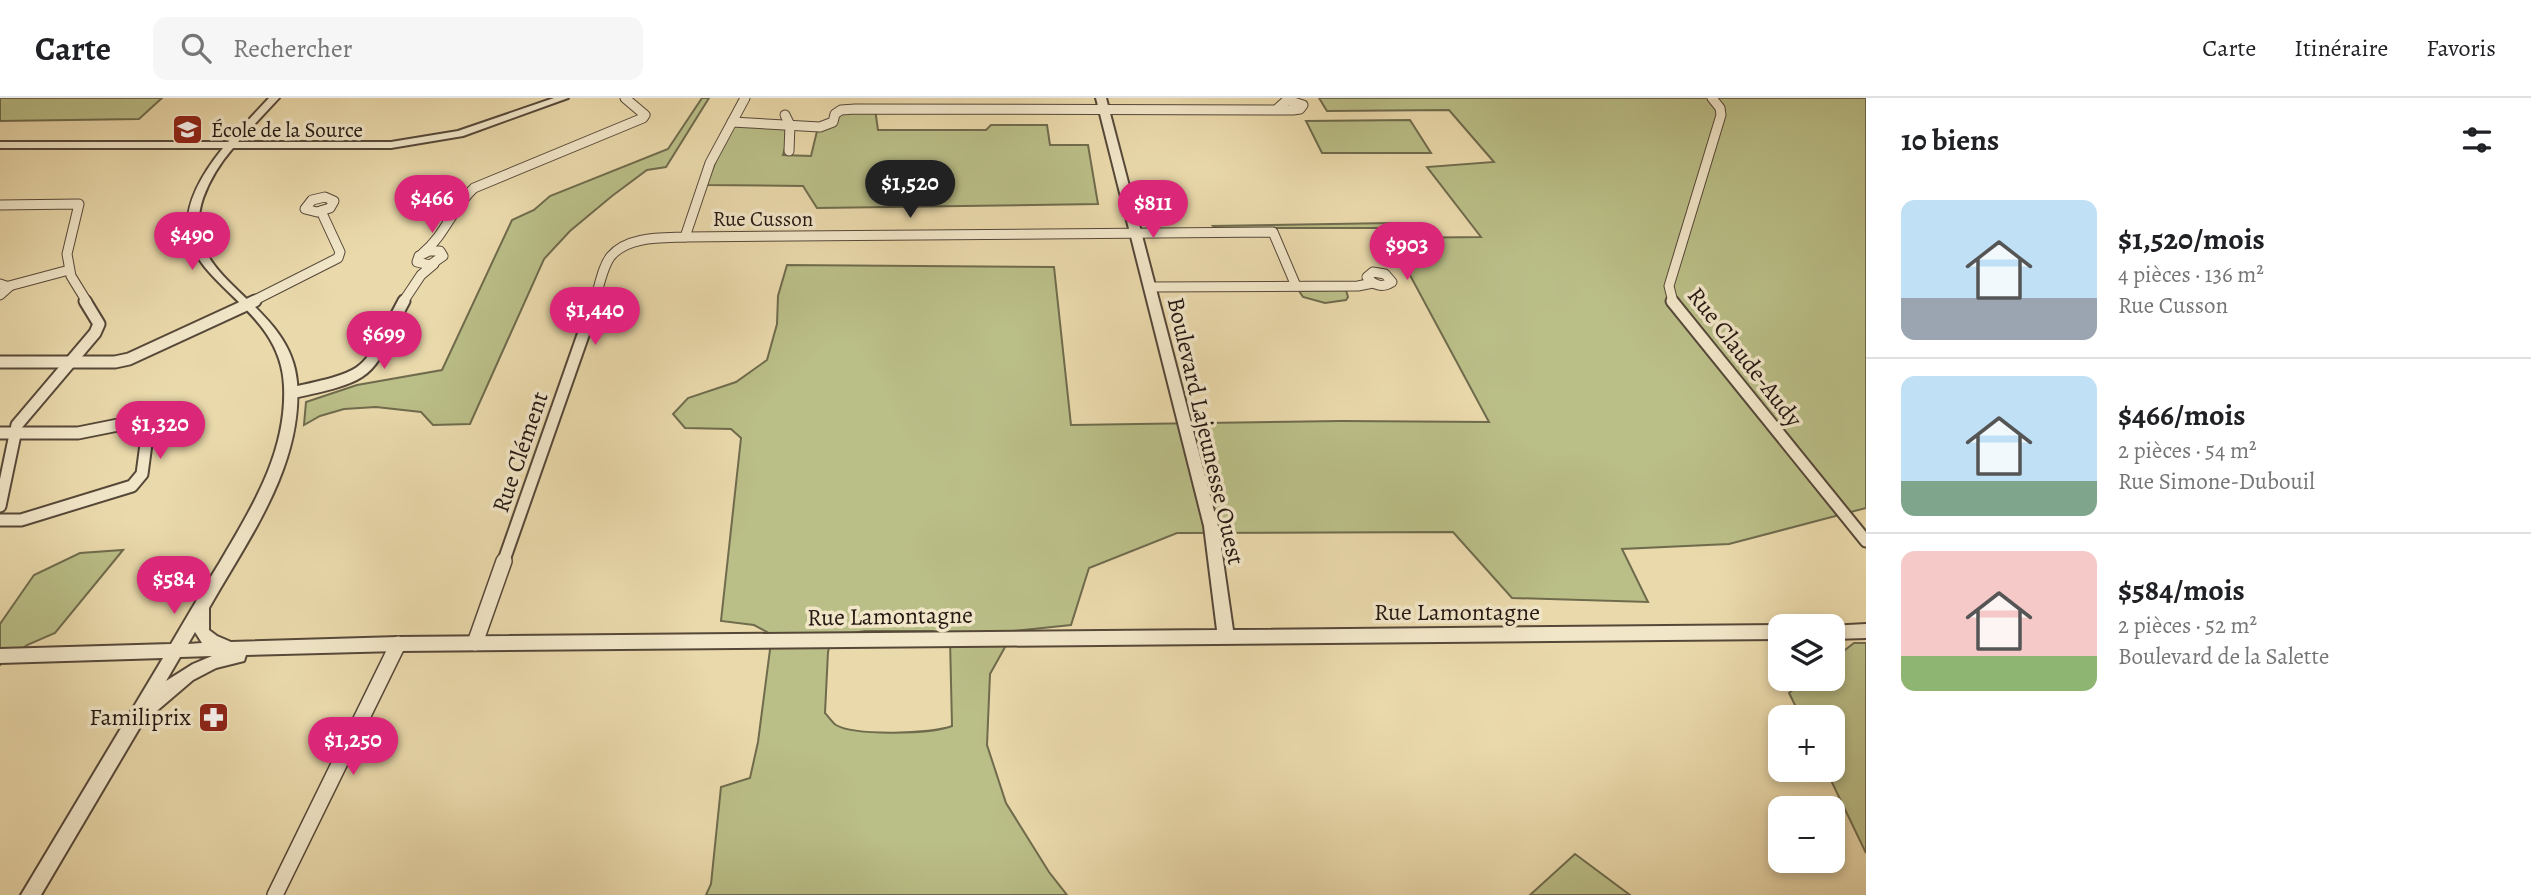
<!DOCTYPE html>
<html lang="fr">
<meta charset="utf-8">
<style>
body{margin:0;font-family:Alegreya,serif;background:#f6f6f6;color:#202124;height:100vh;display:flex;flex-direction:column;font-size:26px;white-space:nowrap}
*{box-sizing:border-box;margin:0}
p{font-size:23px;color:#757577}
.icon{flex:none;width:38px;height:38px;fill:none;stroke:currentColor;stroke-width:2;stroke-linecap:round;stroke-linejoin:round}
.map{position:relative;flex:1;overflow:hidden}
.side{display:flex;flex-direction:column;background:#fff;width:665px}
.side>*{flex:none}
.buttons{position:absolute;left:1768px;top:516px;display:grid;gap:14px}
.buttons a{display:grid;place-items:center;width:77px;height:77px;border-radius:14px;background:#fff;box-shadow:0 4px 10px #0003;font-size:35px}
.price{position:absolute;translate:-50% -60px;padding:0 16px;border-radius:24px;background:#db2777;color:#fff;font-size:23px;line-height:46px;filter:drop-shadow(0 2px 4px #0008)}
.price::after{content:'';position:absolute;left:50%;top:42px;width:21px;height:16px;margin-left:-10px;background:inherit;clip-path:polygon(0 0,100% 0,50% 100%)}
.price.current{background:#222;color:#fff}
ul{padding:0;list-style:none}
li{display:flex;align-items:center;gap:21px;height:175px;padding:0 35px}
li+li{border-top:2px solid #e0e0e0}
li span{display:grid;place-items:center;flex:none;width:196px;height:140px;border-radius:14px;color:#555}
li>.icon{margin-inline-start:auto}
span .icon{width:84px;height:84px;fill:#fffc;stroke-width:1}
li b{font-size:30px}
h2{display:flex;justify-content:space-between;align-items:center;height:84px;padding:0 35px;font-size:30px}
header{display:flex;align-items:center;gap:42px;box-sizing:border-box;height:98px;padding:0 35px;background:#fff;border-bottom:2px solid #e0e0e0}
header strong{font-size:33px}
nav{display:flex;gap:38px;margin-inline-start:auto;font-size:24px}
.search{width:490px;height:63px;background:#f6f6f6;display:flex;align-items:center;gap:18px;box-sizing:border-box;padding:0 24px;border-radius:14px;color:#757577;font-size:26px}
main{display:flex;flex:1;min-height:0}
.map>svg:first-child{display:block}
</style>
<header>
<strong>Carte</strong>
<div class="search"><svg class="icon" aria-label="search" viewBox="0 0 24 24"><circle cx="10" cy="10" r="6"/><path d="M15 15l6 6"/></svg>Rechercher</div>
<nav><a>Carte</a><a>Itinéraire</a><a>Favoris</a></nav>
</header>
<main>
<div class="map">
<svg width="1866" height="797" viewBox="0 0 1866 797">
<rect width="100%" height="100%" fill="#ead9ab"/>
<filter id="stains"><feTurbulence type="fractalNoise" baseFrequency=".00286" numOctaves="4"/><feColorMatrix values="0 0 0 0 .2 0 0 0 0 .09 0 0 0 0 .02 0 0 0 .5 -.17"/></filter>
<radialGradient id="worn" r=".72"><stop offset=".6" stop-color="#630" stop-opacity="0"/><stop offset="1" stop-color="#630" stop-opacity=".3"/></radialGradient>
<g fill="#babe87" stroke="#6f6b4d" stroke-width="2" fill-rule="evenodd">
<polygon points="0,0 162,0 139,21 0,23"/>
<polygon points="702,0 709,0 666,69 647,72 612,98 570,133 544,161 470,326 433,327 421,314 376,309 344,311 320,318 304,327 306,304 357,287 442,272 512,122 534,112 550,98 668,51"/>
<path d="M1319,0h547v410l-137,36 -107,5 26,53 -136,-4 -59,-66 -276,1 -88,35 -18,57 -57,6 -24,43 -3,71 19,58 43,69 18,23h-361l5,-11 10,-97 29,-9 8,-36 13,-100 -4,-10 -13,-7 -33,-4 20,-183 -10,-9 -46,-1 -12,-14 15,-16 48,-16 31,-22 10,-36 1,-28 9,-31 267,2 17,158 270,-4 148,1 -99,-184 91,-1 -54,-70 67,-5 -45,-52 -122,1zM865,533h68l17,8 2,87c-20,8 -98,10 -116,-1 -4,-3 -8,-9 -11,-12l3,-61 4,-16z"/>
<polygon points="875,11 878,32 986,32 991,27 1047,27 1050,47 1088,47 1098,106 817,110 803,88 706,87 732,24 791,28 783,57 811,58 818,29 833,24 841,13"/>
<polygon points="1410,22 1431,55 1322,55 1306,23"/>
<polygon points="1392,125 1396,130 1215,130 1213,128"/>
<polygon points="1346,192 1348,199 1346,202 1325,205 1303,199 1299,193"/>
<polygon points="123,452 55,535 27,547 0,567 0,526 34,477 80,455"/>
<polygon points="1854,545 1866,545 1866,755 1826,672 1832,672 1832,620 1801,619 1789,595 1807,581 1832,581 1832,562"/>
<polygon points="1575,756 1630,797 1530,797"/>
</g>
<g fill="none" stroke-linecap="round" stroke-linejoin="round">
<defs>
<g id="minor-far2">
<polyline points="785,17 790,27 789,53"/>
<polyline points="732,24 820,29 833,24 835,16 841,12 855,11 1293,12 1300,11 1303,7 1287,2 1277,11"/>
<polygon points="325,99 334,103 330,110 317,114 305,111 312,102"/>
<polyline points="0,107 79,106 67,156 71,178 87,204"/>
<polyline points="685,139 1273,134 1296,188"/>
<polygon points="429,153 440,153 443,158 430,167 417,164 419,158"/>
<path d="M423,155c22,-18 30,-46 51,-65l169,-70 2,-3 -20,-17"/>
<path d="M1373,174l12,2 7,8c-9,6 -18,4 -25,-5z"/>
<polyline points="0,186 9,189 0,197"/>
<polyline points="9,188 69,172"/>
<polyline points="1149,189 1358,188 1373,185"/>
<polyline points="251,204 338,160 340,154 321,113"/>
<polyline points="403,204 421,177 434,166"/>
<path d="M594,204c5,-13 8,-35 17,-46 17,-20 51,-18 74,-19l25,-74 35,-65"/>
<polyline points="1673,204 1669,188 1721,17 1720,10 1712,0"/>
</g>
<g id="minor-far1">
<polyline points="1672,203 1866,443"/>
<polyline points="0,264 115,264 129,261 255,203"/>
<path d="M291,295c87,-19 73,-18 113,-92"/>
<polyline points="0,335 78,335 133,324 145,325 148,331 142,376 132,388 21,422 0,422"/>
<polyline points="0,408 17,327 95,235 99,226 85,203"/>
<polyline points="503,465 595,203"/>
</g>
<g id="minor">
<polyline points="475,545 504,463"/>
<polyline points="275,797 398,546"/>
</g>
<g id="tertiary">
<path d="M269,0h10l-41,44h153l67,-11 96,-33h14l-105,38 -72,12h-158c-13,15 -23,31 -30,50 -28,83 87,100 94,184 6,84 -49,157 -88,226v22l8,6 14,6 167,-5 819,-7 -13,-104 -108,-428h10l112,428 15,104 547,-5 3,1h-3v13l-1382,12 -152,4 -2,6 -28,7 -23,12 -41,35 -6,2 -105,178h-20l142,-237 -163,5v-14l171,-5c16,-27 32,-55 49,-82 32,-55 67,-110 64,-176 -4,-106 -166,-108 -61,-238h-223v-6h228zM195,534l7,11 -14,1zM212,558l-19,8 -27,17 14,-24z"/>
<polygon points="1866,526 1866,540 1832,541 1832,528 1829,528"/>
</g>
</defs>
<use href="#minor-far2" stroke="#564839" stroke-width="11"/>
<use href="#minor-far1" stroke="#564839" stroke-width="15"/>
<use href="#minor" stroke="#564839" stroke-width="18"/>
<use href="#tertiary" stroke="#564839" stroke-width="4"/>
<use href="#minor-far2" stroke="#f1e6c8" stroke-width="9"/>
<use href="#minor-far1" stroke="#f1e6c8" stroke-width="11"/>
<use href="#minor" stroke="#f1e6c8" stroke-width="15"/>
<use href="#tertiary" fill="#f1e6c8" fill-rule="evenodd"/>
</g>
<defs>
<symbol id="school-square" viewBox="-11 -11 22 22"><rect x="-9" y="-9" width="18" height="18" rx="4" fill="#8f2418" stroke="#f1e6c8"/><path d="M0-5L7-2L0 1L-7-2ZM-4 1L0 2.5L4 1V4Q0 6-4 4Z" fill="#fff"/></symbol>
<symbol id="pharmacy-square" viewBox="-11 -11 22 22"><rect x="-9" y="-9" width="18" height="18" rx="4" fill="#8f2418" stroke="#f1e6c8"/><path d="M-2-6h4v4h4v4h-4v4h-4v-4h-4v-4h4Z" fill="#fff"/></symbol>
</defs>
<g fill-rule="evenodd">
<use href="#school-square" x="170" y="14" width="35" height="35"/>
<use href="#pharmacy-square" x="196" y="602" width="35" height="35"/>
</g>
<g text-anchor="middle" stroke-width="7" stroke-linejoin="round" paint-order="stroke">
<g font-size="21" fill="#241813" stroke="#f1e6c8" text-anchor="start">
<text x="211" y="39">École de la Source</text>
</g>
<g font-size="21" fill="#241813" stroke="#f1e6c8">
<text x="763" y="128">Rue Cusson</text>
</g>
<g font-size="24" fill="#241813" stroke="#f1e6c8">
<text transform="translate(1745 259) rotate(52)" y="8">Rue Claude-Audy</text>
<text transform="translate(1206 333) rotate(77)" y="8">Boulevard Lajeunesse Ouest</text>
<text transform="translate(520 354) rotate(-71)" y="8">Rue Clément</text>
<text x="1457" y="522">Rue Lamontagne</text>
<text transform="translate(890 518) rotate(-1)" y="8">Rue Lamontagne</text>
</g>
<g font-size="24" fill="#241813" stroke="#f1e6c8" text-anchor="end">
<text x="191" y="627">Familiprix</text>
</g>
</g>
<rect width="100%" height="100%" filter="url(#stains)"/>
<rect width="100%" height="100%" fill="url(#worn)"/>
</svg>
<div class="buttons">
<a><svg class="icon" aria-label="layers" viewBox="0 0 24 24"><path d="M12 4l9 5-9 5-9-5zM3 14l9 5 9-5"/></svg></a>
<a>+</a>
<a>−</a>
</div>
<b class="price current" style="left:910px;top:122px">$1,520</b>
<b class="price" style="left:432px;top:137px">$466</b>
<b class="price" style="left:1153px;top:142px">$811</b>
<b class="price" style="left:192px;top:174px">$490</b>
<b class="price" style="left:1407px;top:184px">$903</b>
<b class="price" style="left:595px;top:249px">$1,440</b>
<b class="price" style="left:384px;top:273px">$699</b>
<b class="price" style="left:160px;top:363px">$1,320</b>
<b class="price" style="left:174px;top:518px">$584</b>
<b class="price" style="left:353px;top:679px">$1,250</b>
</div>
<section class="side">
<h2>10 biens<svg class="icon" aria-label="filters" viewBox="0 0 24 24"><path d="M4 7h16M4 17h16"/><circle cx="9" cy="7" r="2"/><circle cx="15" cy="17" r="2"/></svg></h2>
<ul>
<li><span style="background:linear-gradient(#bfe0f5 70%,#9aa5b1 0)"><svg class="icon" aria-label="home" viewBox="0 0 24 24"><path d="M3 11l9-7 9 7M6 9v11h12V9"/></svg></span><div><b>$1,520/mois</b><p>4 pièces · 136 m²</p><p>Rue Cusson</p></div></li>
<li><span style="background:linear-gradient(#bfe0f5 75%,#7fa58c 0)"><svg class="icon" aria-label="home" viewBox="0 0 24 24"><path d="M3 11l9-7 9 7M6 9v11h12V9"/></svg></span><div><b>$466/mois</b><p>2 pièces · 54 m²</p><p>Rue Simone-Dubouil</p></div></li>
<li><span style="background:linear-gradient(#f6c9c9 75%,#8fb573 0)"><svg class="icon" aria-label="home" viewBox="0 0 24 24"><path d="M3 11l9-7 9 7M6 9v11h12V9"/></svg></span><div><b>$584/mois</b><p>2 pièces · 52 m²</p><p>Boulevard de la Salette</p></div></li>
</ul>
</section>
</main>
